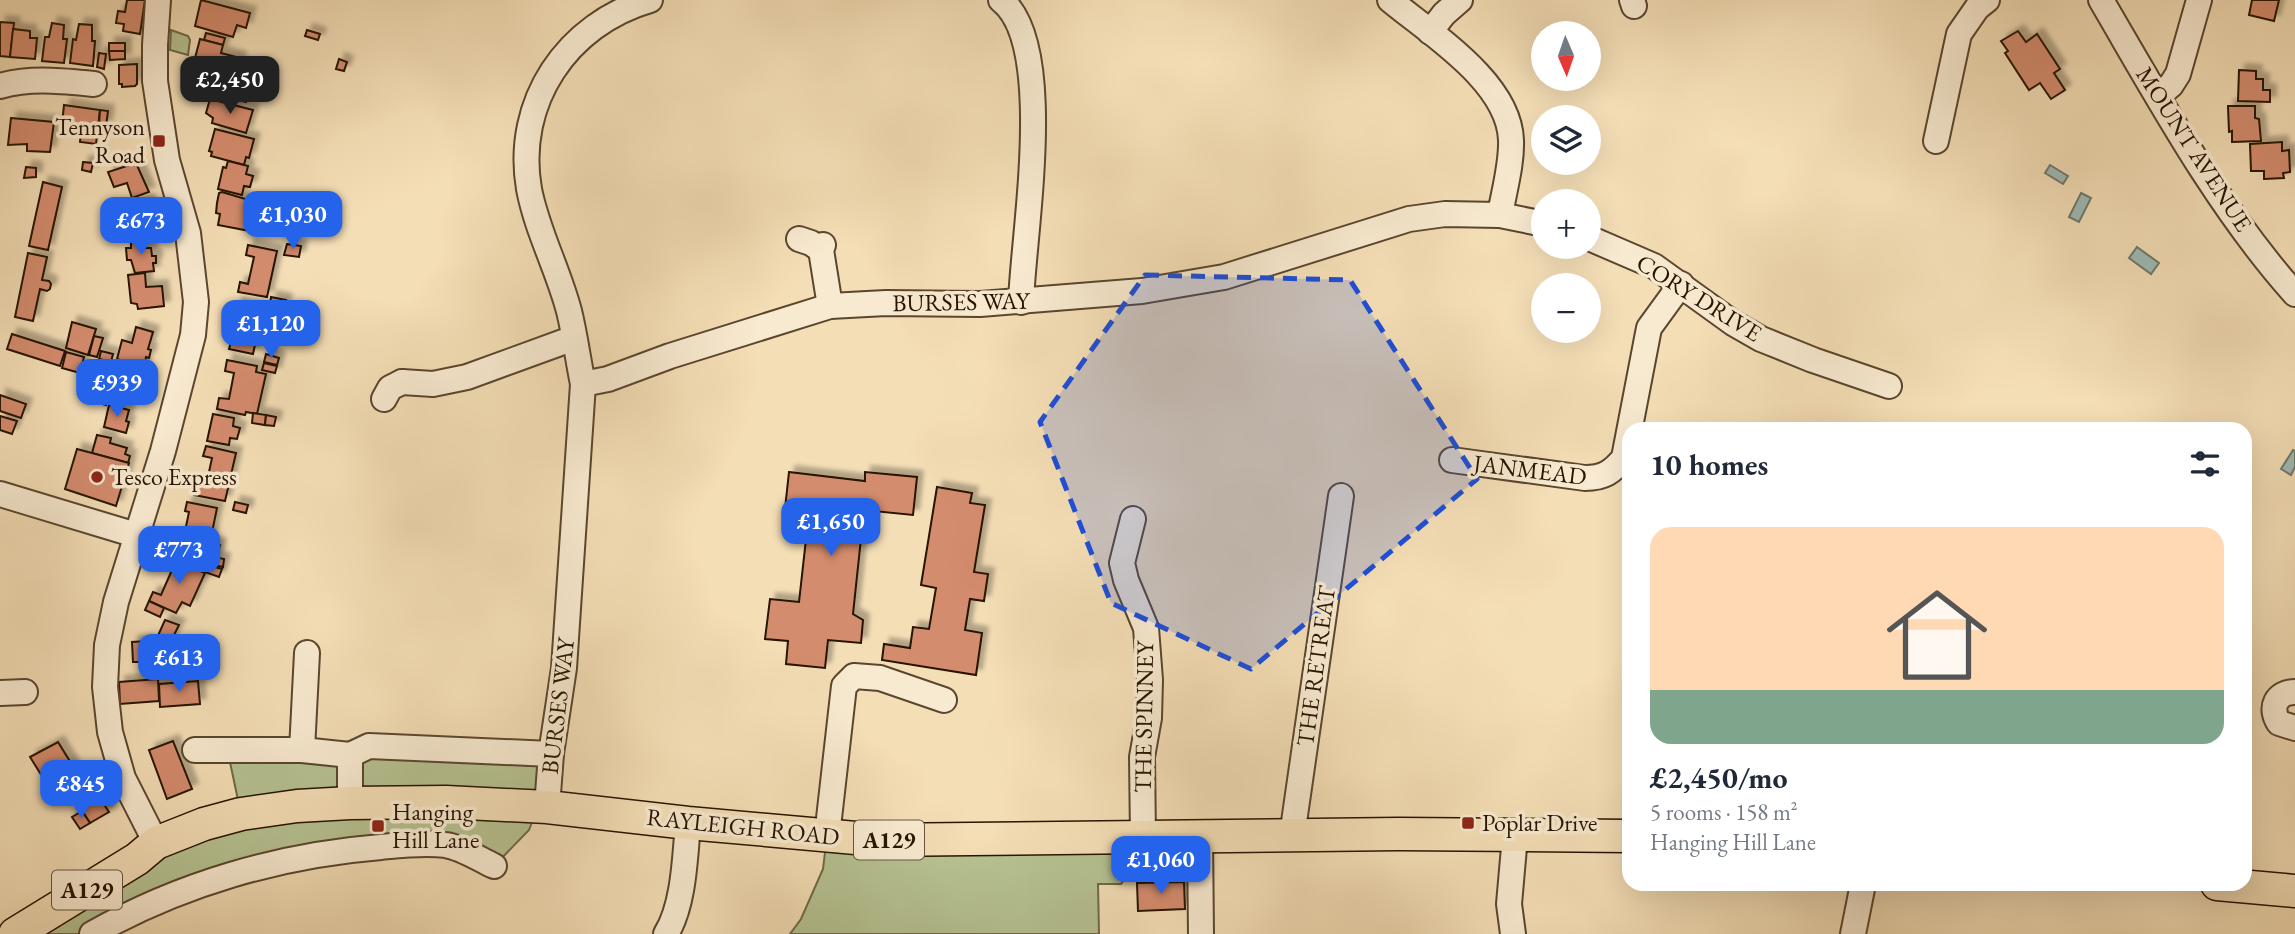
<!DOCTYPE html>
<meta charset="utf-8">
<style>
body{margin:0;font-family:"EB Garamond",serif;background:#f2f2f3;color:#1f2937;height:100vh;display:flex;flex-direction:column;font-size:26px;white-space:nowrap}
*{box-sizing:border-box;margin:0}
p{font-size:23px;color:#747a83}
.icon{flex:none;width:38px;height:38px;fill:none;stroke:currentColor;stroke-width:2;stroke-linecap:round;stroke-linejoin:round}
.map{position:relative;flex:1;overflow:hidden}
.drawer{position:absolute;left:1622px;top:422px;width:630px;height:469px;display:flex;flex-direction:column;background:#fff;border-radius:21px;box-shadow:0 7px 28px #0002}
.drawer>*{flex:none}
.needle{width:46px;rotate:178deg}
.controls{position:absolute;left:1531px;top:21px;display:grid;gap:14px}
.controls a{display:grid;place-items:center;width:70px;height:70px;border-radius:50%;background:#fff;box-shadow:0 7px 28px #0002;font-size:35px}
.price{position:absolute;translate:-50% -60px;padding:0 16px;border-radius:14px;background:#2563eb;color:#fff;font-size:23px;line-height:46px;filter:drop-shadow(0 2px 4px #0008)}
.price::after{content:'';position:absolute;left:50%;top:42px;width:21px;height:16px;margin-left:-10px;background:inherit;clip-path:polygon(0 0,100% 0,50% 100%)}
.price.on{background:#222;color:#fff}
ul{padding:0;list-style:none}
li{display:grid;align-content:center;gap:14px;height:371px;padding:0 28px}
li span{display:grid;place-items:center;height:217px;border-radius:21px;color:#555}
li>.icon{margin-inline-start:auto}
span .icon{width:126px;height:126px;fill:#fffc;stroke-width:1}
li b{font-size:30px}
h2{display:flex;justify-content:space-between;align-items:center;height:84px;padding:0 28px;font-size:30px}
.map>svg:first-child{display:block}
</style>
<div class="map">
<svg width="2295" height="934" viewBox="0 0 2295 934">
<defs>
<filter id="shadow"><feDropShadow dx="6" dy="-6" stdDeviation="2" flood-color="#0004"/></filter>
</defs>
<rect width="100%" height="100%" fill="#f4deb6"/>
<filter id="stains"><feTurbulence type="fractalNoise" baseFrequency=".00286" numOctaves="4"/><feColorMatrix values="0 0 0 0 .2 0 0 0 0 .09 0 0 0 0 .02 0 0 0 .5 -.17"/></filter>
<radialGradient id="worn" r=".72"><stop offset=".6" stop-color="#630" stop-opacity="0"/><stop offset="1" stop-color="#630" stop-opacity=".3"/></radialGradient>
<g fill="#b6c292" stroke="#6e6a49" stroke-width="2">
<polygon points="171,30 188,36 190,40 188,55 170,50"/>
<polygon points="227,748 551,754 538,807 529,830 494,866 446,844 299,857 92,934 15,934 241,814"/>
<polygon points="827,836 1139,850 1139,862 1121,884 1098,884 1099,934 790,934 801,919 823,869"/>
</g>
<g fill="#9ebbb7" stroke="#6e786e" stroke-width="2">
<polygon points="2050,165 2068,176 2063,184 2045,173"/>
<polygon points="2081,193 2091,198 2079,222 2069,217"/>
<polygon points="2137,247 2159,263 2151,274 2129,258"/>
<polygon points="2293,450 2295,451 2295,467 2291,475 2281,469"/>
</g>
<g fill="#d48c6e" stroke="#271300" stroke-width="2" filter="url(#shadow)">
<polygon points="127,0 145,0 140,34 123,31 124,24 116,23 118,11 125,12"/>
<polygon points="201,0 250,13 246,28 237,25 233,37 195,26"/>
<polygon points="2252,0 2279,0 2274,21 2249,15"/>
<polygon points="0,22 14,23 10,57 0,56"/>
<polygon points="52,23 64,25 63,39 67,39 64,63 42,61 45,37 49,37"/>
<polygon points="79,24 92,25 92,41 95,41 93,66 70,63 73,39 76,40"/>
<polygon points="13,29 30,31 30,38 37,38 35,59 10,57"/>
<polygon points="307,30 320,34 318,40 305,36"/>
<polygon points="2018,31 2026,42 2037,34 2060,69 2054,73 2065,90 2051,99 2040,83 2029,90 2005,53 2008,51 2001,41"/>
<polygon points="206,33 225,38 223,45 204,40"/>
<polygon points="200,39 223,45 221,53 240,58 237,69 195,58"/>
<rect x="109" y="43" width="16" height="8"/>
<polygon points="109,51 125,51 125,59 110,60"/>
<polygon points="99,53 106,54 104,69 97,67"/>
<polygon points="339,59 347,62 344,71 336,69"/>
<polygon points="137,64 137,84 135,86 122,87 122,84 119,84 119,65"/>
<polygon points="209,65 238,72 237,77 245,79 242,86 251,89 246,102 207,92 198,87 201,76 203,76"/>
<polygon points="243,65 252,67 251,73 241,71"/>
<polygon points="2239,70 2256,71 2256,79 2263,79 2263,90 2270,90 2270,102 2238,101"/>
<polygon points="210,99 253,110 246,133 212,123 213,118 206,113"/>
<polygon points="64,105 100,110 96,144 80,142 81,132 75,131 74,134 61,133"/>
<polygon points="2228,106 2255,106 2255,118 2259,119 2261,141 2232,142 2232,131 2229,132"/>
<polygon points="100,110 108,111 106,126 99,125"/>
<polygon points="11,118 54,122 50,152 27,151 27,144 8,145"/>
<polygon points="215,129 254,139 249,158 246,157 244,165 211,156 212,152 209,151"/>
<polygon points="2282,142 2282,151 2289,150 2290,172 2283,173 2284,178 2264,179 2264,171 2251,171 2250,144"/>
<polygon points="228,161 248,166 246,174 253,176 250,187 244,186 242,195 218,189 223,167 226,168"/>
<polygon points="83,162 93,163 91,172 82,170"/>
<polygon points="136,163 149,192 132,198 127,183 114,187 108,172"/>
<polygon points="26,167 36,168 36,177 24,178"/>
<polygon points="43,182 62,187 48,250 29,246"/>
<polygon points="222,192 262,204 255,232 218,225 220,214 216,213 217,203 219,193"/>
<polygon points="148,200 151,210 136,214 133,204"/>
<polygon points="153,216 158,231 121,239 116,223"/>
<polygon points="145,241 145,248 151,248 152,256 156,256 156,263 153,263 154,271 135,273 131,260 127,260 126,248 131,248 131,242"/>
<polygon points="287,244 301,246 299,257 284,255"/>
<polygon points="248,245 277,251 267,297 238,292 240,282 248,284 254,257 246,255"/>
<polygon points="28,253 47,257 42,280 49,281 51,284 50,289 47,291 40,289 33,321 15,317"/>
<polygon points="145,273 146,287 162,286 164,306 138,309 137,304 131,303 128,275"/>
<polygon points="271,297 286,300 284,307 270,304"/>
<polygon points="236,303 280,313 272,334 258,331 253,354 229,349 238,317 234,316"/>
<polygon points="72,322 96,329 88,355 66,348"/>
<polygon points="136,327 153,332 148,349 151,350 149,358 146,357 144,367 117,359 122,340 132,343"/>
<polygon points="12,334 65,351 60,366 7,349"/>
<polygon points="94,336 103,338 97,357 89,355"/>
<polygon points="101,351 113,354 111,362 99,359"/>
<polygon points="66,352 84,357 80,373 62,368"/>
<polygon points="266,354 279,358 277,365 264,362"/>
<polygon points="227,360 257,366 256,372 266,374 257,414 246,412 245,415 217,409 219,398 229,399 234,373 225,371"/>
<polygon points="264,363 277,366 275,373 262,370"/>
<polygon points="107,374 139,382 131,404 103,397"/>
<polygon points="85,392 108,398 106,405 84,399"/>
<polygon points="0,395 26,404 21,418 0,411"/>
<polygon points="109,405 129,410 126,421 129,422 126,433 104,427"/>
<polygon points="253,413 266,415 265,425 252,423"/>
<polygon points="213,414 234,418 233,426 240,428 237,439 230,438 229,445 207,441"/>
<polygon points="266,415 276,417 274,426 265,425"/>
<polygon points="0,416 17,421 12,434 0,430"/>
<polygon points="97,435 111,438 110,443 127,448 125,454 130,456 128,463 92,453"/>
<polygon points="206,446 236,453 225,501 194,495 197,484 206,486 212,458 203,456"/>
<polygon points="77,449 129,463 116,506 65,489"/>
<polygon points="789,472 865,481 865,472 917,477 913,515 864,510 853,614 863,620 861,643 828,640 825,668 786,664 788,641 765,639 770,599 799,602 807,530 783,527"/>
<polygon points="937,487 972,493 970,503 985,505 974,572 988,574 984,601 970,599 965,630 982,633 976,675 882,660 884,644 910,648 913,627 929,629 936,588 921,585"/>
<polygon points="187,502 217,508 210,542 220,545 217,557 177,549 180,536 184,536 189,512 185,511"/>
<polygon points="235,502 248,505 246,513 233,510"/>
<polygon points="210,556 224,559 223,567 208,564"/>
<polygon points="168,557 205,573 190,606 182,602 176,613 149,601 153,592 161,595 172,570 164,567"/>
<polygon points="208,565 222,569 219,577 205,572"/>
<polygon points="149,601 164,608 160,617 145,610"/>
<polygon points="165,620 179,625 169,645 156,640"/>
<polygon points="148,641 148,662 133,662 132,642"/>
<polygon points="158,679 159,701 120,704 119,682"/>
<polygon points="198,681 200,704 160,707 159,684"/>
<polygon points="173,741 192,789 167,799 149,750"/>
<polygon points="58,742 74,768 63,774 69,784 52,792 30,757"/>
<polygon points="90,784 109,812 90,823 72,796"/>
<polygon points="82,811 90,823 80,829 72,817"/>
<polygon points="1184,882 1185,909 1138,911 1137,883"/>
</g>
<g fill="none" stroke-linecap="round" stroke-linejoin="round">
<defs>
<g id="minor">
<path d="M1001,0c56,44 22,235 20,302"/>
<polyline points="1632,0 1634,6"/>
<path d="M2101,0c58,99 117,208 194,294"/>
<polyline points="1430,32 1444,14 1460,0"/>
<path d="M0,86c31,-9 62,-5 94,-2"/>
<polyline points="2158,96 2171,85 2178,74 2199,0"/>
<polyline points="1936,141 1959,34 1977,8 1987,0"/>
<polyline points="1500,215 1544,224"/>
<polyline points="1589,238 1654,266 1733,323 1761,339 1813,360 1889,386"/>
<polyline points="799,239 811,243 821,250"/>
<polyline points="823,245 821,250 830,306"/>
<polyline points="402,382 433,384 467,377 574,338"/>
<path d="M583,384c-5,-24 -8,-49 -14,-73 -11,-42 -32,-80 -40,-122 -15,-87 38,-165 121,-189"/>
<polyline points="384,399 390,388 402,382"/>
<path d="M1452,460l133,18c19,0 27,-6 39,-20l25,-130 32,-44"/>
<polyline points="0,494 136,535"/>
<polyline points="1133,519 1122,563 1126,580 1146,628 1150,680 1149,718 1142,757 1143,837"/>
<path d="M2295,692c-19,0 -26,16 -16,31l16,5"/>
<polyline points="0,693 25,692"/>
<polyline points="195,750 302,750 350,755"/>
<polyline points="302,750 307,653"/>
<polyline points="350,803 350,755 369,746 551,754"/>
<path d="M547,807l4,-53 13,-86 19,-284 25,-5 62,-23 160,-50 56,-3 94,1 162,-13 82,-14 185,-58 36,-5 55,1c4,-24 12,-51 11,-75 -2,-58 -80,-106 -121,-140"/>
<polyline points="827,836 844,686 854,676 880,678 944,700"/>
<polyline points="1292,836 1341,496"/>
<polyline points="1200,838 1201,934"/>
<polyline points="156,843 123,778 110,732 105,687 107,645 116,602 163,451 193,335 196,302 188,233 167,160 155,81 155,45 158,0"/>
<path d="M92,934c88,-50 188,-79 289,-87 20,-2 44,-5 64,-2 16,2 34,14 49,21"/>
<path d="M666,934c18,-29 19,-77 22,-111"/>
<polyline points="1513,934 1509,904 1515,836"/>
<polyline points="1853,934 1863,884"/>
</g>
<g id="major">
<polyline points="2217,884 2295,891"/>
<polyline points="15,934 137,859 156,843 204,824 241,814 297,806 350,803 446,802 547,807 688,823 878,840 1399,834 1629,836"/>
</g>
</defs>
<use href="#minor" stroke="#5a462e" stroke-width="28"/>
<use href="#major" stroke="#271300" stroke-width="35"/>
<use href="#minor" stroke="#f8ead0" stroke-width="24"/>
<use href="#major" stroke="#f4deb6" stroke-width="32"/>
</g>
<path fill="#1d4ed8" fill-opacity="0.2" stroke="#1d4ed8" stroke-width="5" stroke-dasharray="14 9" stroke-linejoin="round" d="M1145,275l205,5 127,199 -226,190 -140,-66 -71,-181z"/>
<g fill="#8f2418" stroke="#f8ead0" stroke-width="2.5">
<rect x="152" y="134" width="14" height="14" rx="3.5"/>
<circle cx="97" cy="477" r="7"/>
<rect x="1461" y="816" width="14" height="14" rx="3.5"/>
<rect x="371" y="819" width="14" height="14" rx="3.5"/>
</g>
<g text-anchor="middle" stroke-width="7" stroke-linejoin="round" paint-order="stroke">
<g fill="#f8ead0" stroke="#66543e" stroke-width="2">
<rect x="854" y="820.5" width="70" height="39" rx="5"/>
<rect x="52" y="870.5" width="70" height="39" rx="5"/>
</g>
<g font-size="23" font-weight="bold" fill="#271300">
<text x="889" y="848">A129</text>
<text x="87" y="898">A129</text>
</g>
<g font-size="24" fill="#271300" stroke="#f8ead0" text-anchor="start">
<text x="145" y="135" text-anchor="end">Tennyson<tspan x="145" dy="28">Road</tspan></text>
<text x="111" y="485">Tesco Express</text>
<text x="392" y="820">Hanging<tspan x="392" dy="28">Hill Lane</tspan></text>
<text x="1482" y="831">Poplar Drive</text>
</g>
<g font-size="24" fill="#271300" stroke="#f8ead0">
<text transform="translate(2194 149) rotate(57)" y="8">MOUNT AVENUE</text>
<text transform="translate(1699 298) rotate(32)" y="8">CORY DRIVE</text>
<text transform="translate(961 302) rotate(-1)" y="8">BURSES WAY</text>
<text transform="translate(1530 470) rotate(7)" y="8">JANMEAD</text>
<text transform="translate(1316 666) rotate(-82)" y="8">THE RETREAT</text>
<text transform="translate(558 706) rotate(-83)" y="8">BURSES WAY</text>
<text transform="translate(1144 717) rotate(-89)" y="8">THE SPINNEY</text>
<text transform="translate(743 827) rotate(6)" y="8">RAYLEIGH ROAD</text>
</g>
</g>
<rect width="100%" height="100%" filter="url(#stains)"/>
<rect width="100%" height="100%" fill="url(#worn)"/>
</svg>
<div class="controls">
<a><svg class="needle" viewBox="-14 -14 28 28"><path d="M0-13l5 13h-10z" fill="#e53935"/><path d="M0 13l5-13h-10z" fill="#747a83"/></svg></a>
<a><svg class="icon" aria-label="layers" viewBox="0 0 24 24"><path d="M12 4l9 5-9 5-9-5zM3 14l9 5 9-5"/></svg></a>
<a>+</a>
<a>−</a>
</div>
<b class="price on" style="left:230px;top:116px">£2,450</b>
<b class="price" style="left:293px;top:251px">£1,030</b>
<b class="price" style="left:141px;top:257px">£673</b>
<b class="price" style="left:271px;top:360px">£1,120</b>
<b class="price" style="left:117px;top:419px">£939</b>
<b class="price" style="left:831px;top:558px">£1,650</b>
<b class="price" style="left:179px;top:586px">£773</b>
<b class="price" style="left:179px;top:694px">£613</b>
<b class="price" style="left:81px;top:820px">£845</b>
<b class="price" style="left:1161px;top:896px">£1,060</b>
<section class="drawer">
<h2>10 homes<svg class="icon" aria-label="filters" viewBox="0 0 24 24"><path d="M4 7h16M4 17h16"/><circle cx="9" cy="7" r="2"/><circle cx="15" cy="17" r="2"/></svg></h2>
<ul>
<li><span style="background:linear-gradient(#ffd9b3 75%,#7fa58c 0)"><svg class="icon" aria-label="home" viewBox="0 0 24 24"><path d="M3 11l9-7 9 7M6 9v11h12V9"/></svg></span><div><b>£2,450/mo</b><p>5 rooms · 158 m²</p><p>Hanging Hill Lane</p></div></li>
</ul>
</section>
</div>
